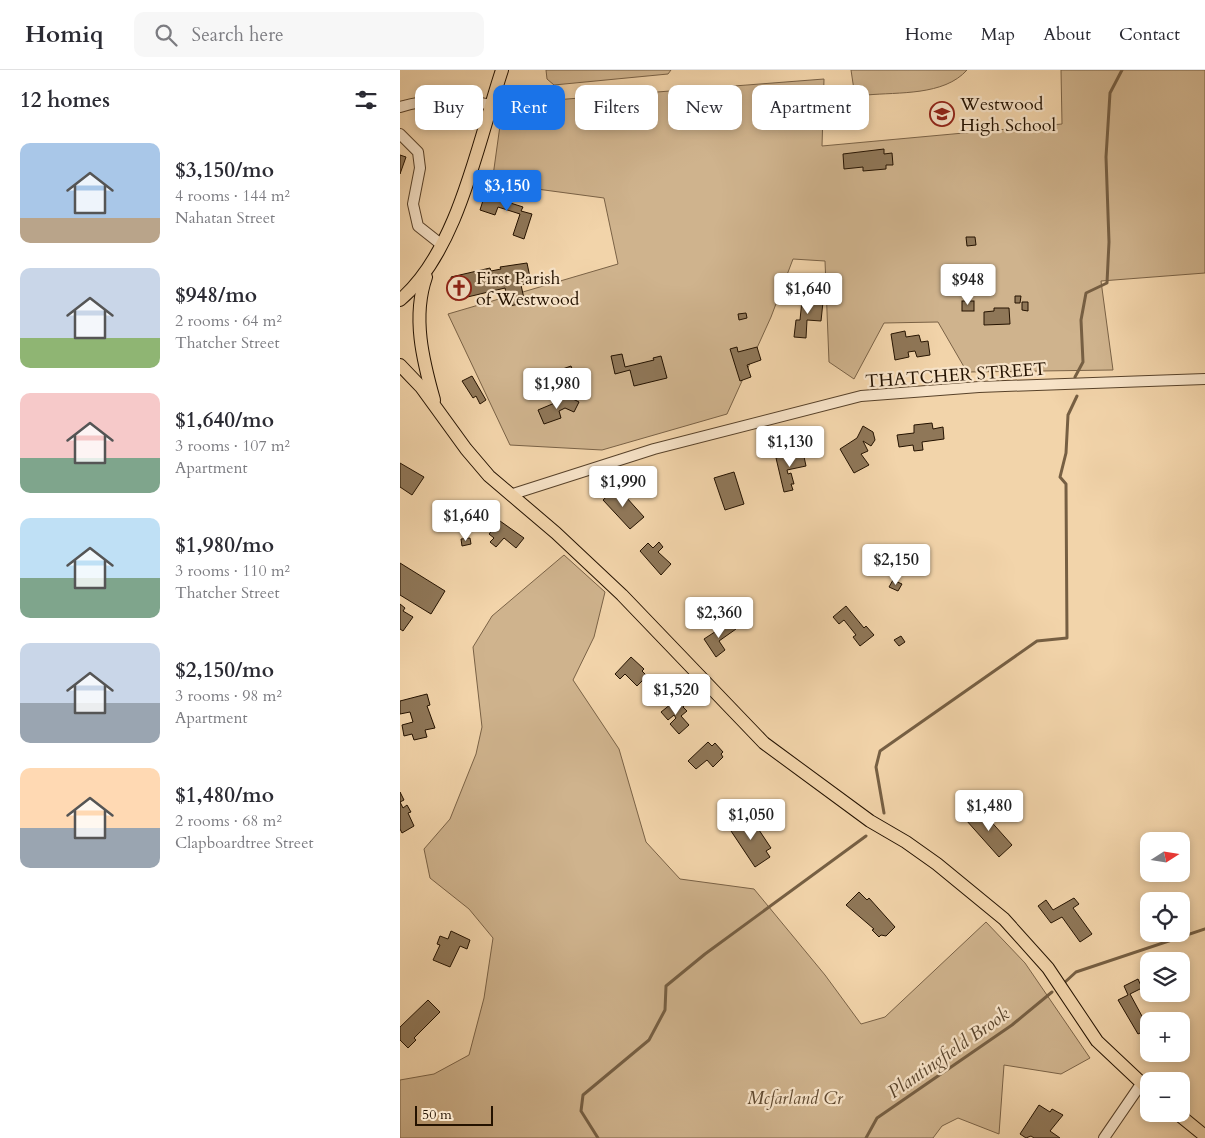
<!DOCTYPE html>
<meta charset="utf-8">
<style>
body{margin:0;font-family:Cardo,serif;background:#f7f7f7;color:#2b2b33;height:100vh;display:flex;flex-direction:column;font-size:19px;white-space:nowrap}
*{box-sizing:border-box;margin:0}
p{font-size:16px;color:#7c7c81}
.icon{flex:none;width:28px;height:28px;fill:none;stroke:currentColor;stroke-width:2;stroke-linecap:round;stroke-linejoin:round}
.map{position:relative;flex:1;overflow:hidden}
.details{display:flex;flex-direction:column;background:#fff;width:400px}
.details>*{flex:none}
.hud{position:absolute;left:15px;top:15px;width:475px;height:45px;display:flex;gap:10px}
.needle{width:32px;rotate:78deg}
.controls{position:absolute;left:740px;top:762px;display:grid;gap:10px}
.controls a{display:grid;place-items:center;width:50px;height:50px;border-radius:10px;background:#fff;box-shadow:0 2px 8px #0003;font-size:25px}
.scale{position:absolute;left:15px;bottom:12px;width:78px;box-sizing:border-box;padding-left:5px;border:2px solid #241200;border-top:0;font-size:14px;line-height:18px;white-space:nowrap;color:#241200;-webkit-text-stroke:4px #f7e3c8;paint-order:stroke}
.price{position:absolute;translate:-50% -42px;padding:0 11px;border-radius:5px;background:#fff;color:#222;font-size:16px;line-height:32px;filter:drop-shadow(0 1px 2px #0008)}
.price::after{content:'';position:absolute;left:50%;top:30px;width:15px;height:11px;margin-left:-8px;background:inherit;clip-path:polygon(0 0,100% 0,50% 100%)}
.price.selected{background:#1a73e8;color:#fff}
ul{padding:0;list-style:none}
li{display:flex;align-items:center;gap:15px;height:125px;padding:0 20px}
li span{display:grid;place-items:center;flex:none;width:140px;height:100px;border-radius:10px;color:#555}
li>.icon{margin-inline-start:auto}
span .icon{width:60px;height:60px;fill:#fffc;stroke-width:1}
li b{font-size:21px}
h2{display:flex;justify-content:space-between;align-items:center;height:60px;padding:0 20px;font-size:21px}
.pill{padding:0 18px;border-radius:10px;background:#fff;box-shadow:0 2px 8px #0003;font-size:18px;line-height:45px}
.pill.selected{background:#1a73e8;color:#fff}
header{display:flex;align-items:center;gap:30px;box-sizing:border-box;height:70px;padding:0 25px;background:#fff;border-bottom:1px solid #e1e1e2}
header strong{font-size:24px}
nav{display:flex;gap:28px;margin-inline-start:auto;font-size:18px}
.search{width:350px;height:45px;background:#f7f7f7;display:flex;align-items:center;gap:12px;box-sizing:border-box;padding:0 18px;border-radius:10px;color:#7c7c81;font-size:19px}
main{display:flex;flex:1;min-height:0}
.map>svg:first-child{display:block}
</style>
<header>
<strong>Homiq</strong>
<div class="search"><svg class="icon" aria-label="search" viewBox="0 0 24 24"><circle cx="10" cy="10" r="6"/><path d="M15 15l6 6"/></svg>Search here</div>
<nav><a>Home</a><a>Map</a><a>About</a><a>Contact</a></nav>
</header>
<main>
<section class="details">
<h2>12 homes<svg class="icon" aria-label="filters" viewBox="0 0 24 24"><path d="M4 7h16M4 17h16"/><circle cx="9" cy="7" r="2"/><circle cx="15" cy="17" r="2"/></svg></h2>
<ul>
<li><span style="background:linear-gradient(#a9c7e8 75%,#b9a48a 0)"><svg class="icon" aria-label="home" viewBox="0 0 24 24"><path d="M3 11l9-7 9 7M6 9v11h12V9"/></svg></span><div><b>$3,150/mo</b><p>4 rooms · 144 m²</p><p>Nahatan Street</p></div></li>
<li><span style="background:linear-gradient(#c9d6e8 70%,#8fb573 0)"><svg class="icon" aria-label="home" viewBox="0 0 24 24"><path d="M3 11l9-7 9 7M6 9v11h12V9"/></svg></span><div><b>$948/mo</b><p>2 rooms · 64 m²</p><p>Thatcher Street</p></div></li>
<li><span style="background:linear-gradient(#f6c9c9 65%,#7fa58c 0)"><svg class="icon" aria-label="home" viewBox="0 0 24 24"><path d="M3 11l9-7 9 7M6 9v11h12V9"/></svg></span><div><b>$1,640/mo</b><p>3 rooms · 107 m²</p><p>Apartment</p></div></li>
<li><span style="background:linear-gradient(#bfe0f5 60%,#7fa58c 0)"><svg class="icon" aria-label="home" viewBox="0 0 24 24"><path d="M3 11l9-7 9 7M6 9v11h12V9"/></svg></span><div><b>$1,980/mo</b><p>3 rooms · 110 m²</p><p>Thatcher Street</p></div></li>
<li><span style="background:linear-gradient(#c9d6e8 60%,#9aa5b1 0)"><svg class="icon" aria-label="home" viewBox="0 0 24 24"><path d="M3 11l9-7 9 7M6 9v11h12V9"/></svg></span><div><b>$2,150/mo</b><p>3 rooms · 98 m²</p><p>Apartment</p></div></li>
<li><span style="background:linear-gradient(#ffd9b3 60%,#9aa5b1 0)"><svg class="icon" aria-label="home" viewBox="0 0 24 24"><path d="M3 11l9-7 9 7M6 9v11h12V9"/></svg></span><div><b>$1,480/mo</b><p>2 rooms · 68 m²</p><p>Clapboardtree Street</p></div></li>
</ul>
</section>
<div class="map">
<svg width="805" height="1068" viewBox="0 0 805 1068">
<rect width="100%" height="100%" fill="#f2d4aa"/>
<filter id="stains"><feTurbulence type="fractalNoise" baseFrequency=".004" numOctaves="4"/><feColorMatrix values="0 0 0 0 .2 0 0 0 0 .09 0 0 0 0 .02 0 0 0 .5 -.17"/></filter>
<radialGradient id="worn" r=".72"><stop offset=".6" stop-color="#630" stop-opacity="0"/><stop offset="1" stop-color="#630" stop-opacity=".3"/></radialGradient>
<g fill="#cfb38d" stroke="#7a6246">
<polygon points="146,0 271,0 268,4 154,15 147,9"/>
<path d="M451,0h116c-23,26 -69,22 -100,25l-7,-1 -6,-4z"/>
<polygon points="661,0 805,0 805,203 701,211 713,300 567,302 538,252 484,253 454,309 429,292 425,191 393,189 371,247 327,344 202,380 110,375 48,244 218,194 204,128 92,113 103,34 424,9 422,76 662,54"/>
<polygon points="164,485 205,522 194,567 173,610 219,679 246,772 280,809 354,819 425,905 461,954 485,947 586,852 625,893 690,988 661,1004 604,995 599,1064 558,1048 542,1056 533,1068 0,1068 0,1010 34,1004 69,985 84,928 93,868 69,839 30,808 24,779 50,749 76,684 82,657 73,577 92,546"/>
</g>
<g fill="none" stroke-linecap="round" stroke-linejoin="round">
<g stroke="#765f43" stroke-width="3">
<polyline points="675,307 683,292 681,250 686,223 707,213 709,172 706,87 710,23 722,0"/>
<polyline points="484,743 476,697 480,681 637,571 667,568 666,414 660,407 666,383 668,345 677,326"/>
<polyline points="664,913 676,902 805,859"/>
<polyline points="198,1068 181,1041 183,1025 249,970 265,940 266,916 305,884 466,766"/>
<polyline points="466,1068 477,1048 612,955 652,922"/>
</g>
</g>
<g fill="#8f7758" stroke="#241200">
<polygon points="484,79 484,84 492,83 493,95 486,95 486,99 463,101 463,97 444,99 443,84"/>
<polygon points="0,85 6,87 0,104"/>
<polygon points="86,121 102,126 101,130 123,137 121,141 132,144 124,169 113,165 120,144 98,137 95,145 80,140"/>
<polygon points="566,167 575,167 576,175 567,176"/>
<polygon points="127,193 131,212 121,215 125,233 109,236 105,218 55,230 51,207 90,198 91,201 101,199 100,197"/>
<polygon points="411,225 420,226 419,232 423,232 421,251 407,250 406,268 394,267 396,250 400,250 402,230 410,231"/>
<polygon points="615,226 621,226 620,233 615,233"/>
<rect x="562" y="231" width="12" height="10"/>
<polygon points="622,232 628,232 628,241 622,240"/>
<polygon points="594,238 609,238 610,254 584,255 584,242 594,241"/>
<polygon points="346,243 347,248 339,250 338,244"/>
<polygon points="505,261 506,267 519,265 521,272 528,271 530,285 517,287 515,281 508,282 509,287 495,290 491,264"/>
<polygon points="337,277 338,282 357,277 361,290 347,295 351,307 340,311 330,279"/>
<polygon points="222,284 225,297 254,290 253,288 261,286 267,308 234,316 230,300 215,304 211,286"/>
<polygon points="171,296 177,311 163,316 157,301"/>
<polygon points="72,306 86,330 80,334 76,326 73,328 62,311"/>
<polygon points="169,327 179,332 174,342 165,338 159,341 161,348 144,354 138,340"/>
<polygon points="532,353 533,359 543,357 544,369 522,372 523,380 514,381 513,375 499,377 497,365 514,363 514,355"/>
<polygon points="463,356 473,362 475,370 471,376 463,371 468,381 461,384 469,395 454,403 440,379 457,368"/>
<polygon points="403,382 406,396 387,400 388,404 391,403 394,414 391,414 393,420 384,422 376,388"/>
<polygon points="0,393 24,407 12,425 0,417"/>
<polygon points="334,402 344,434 325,440 314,408"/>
<polygon points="217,417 244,447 230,459 203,430"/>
<polygon points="100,451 124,468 116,478 104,468 96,477 90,472 94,468 89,464"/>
<polygon points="70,468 71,474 62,476 61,469"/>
<polygon points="259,472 263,477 258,482 271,494 261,505 240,481 248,473 253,478"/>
<polygon points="0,493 45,521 31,544 0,525"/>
<polygon points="493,510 502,514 498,521 489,517"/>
<polygon points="339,529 348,544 336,551 327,536"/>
<polygon points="0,534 5,538 3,541 13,547 3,561 0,559"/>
<polygon points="446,536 464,558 466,556 474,565 460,576 453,567 456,565 444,550 439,554 433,547"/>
<polygon points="330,552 336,559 319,571 325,580 316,587 304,569"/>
<polygon points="501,566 505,572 499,576 494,570"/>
<polygon points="231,587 244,599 242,601 247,606 237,616 225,604 220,609 215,604"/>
<polygon points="27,624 30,635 27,636 35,658 25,660 27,667 14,670 12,664 4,666 2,655 13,652 10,642 0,644 0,631"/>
<polygon points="276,630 285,635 283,637 287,641 281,646 289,655 279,664 270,654 276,648 274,645 268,650 261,642"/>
<polygon points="308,672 312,676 315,673 323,682 321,684 323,687 313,697 307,690 296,699 288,691"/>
<polygon points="0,722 4,730 0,732 3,738 7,735 11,742 8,743 14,756 2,763 0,759"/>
<polygon points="579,738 612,775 599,787 566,750"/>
<polygon points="344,748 348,755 353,751 371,778 366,781 370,787 355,797 329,758"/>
<polygon points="459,822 467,830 469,828 495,857 486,866 481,865 479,867 472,860 474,859 446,835"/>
<polygon points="674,828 679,834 673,838 692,864 680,872 662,847 651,853 638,836 646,830 653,840"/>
<polygon points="51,861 70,870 67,879 60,876 50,897 33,890 40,875 37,874 40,866 48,869"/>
<polygon points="738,909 742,918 730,924 743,948 747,952 750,950 750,951 749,959 738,964 718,930 728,925 724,916"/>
<polygon points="28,930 40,942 14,968 16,970 8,978 0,970 0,957"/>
<polygon points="639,1035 650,1042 652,1039 663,1045 650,1061 660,1068 634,1068 631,1066 626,1068 620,1064"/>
</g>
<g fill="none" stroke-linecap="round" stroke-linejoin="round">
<defs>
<g id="minor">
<path d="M0,37c27,-9 64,-8 91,-2"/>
<polyline points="0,64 18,82 20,98 13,134 18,156 42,175"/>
<polyline points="113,424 254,379 461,326 579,317 805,309"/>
<polyline points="704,1068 741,1014"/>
</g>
<g id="major">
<path d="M26,207c-14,40 -3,84 8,123"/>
<path d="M0,230c58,-49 78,-158 102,-230"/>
<polyline points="0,295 21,317 66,379 89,406 156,463 222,525 364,673 470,751 506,772 537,794 604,849 648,898 697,971 749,1020"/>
<polyline points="778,1044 805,1066"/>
</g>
</defs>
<use href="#minor" stroke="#58422a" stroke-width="12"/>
<use href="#major" stroke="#241200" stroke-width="14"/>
<use href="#minor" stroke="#f7e3c8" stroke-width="10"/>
<use href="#major" stroke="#f2d4aa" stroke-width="12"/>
</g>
<defs>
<symbol id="school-ring" viewBox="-11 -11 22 22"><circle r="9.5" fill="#f7e3c8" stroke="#8f2418" stroke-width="1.5"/><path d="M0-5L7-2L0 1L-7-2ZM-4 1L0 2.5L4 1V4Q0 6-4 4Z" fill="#8f2418"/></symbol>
<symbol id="church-ring" viewBox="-11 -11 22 22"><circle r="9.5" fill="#f7e3c8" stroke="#8f2418" stroke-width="1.5"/><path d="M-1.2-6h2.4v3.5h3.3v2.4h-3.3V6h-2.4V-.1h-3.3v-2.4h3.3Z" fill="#8f2418"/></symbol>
</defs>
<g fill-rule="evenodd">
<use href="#school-ring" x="528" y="30" width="28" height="28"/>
<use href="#church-ring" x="45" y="204" width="28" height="28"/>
</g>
<g text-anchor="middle" stroke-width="4.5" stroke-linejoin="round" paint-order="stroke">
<g font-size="18" fill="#241200" stroke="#f7e3c8" text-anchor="start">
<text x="560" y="40">Westwood<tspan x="560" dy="21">High School</tspan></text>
<text x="76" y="214">First Parish<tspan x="76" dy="21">of Westwood</tspan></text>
</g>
<g font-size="18" fill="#241200" stroke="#f7e3c8">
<text transform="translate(556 305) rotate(-4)" y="6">THATCHER STREET</text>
</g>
<g font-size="18" font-style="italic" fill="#604a31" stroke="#f7e3c8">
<text x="395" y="1034">Mcfarland Cr</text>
</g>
<g font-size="19" font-style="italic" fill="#5a452d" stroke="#f7e3c8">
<text transform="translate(548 982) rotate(-35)" y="7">Plantingfield Brook</text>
</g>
</g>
<rect width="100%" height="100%" filter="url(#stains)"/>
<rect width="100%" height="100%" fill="url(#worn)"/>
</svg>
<div class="controls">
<a><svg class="needle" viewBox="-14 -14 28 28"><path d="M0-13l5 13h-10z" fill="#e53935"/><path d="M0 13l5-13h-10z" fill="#7c7c81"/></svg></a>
<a><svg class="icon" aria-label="locate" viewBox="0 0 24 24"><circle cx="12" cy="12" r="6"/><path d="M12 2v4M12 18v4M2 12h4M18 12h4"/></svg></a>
<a><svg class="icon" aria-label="layers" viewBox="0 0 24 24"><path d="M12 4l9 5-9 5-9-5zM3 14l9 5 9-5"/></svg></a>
<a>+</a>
<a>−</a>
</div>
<div class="scale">50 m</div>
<b class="price selected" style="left:107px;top:142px">$3,150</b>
<b class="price" style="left:568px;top:236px">$948</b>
<b class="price" style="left:408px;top:245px">$1,640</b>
<b class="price" style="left:157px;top:340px">$1,980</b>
<b class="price" style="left:390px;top:398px">$1,130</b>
<b class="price" style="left:223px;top:438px">$1,990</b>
<b class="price" style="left:66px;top:472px">$1,640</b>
<b class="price" style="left:496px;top:516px">$2,150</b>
<b class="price" style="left:319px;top:569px">$2,360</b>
<b class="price" style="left:276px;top:646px">$1,520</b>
<b class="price" style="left:589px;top:762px">$1,480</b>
<b class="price" style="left:351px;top:771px">$1,050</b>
<div class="hud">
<a class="pill">Buy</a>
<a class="pill selected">Rent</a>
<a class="pill">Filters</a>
<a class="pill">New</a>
<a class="pill">Apartment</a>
</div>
</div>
</main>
